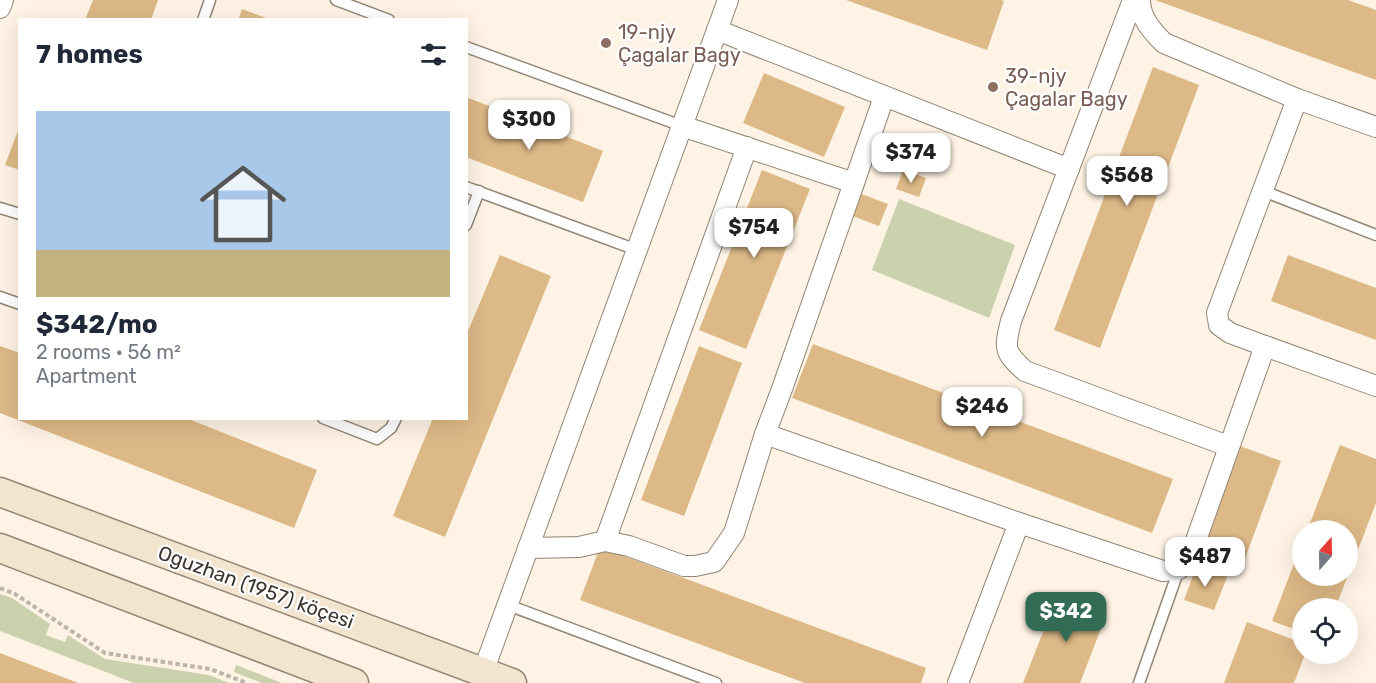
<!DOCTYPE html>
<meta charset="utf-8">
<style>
body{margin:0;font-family:Rubik,sans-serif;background:#f6f6f7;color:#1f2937;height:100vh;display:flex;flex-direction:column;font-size:22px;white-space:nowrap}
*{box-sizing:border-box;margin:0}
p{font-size:20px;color:#747a83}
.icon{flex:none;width:33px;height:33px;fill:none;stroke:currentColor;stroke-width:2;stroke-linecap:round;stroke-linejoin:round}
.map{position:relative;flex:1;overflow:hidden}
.drawer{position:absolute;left:18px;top:18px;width:450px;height:402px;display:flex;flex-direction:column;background:#fff;border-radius:0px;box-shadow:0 6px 24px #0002}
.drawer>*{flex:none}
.needle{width:39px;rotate:20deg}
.tools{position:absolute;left:1292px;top:520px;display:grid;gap:12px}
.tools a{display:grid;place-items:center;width:66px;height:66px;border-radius:50%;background:#fff;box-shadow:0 6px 24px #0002;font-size:30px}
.price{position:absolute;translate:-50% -51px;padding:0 14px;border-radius:12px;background:#fff;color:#222;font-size:20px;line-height:39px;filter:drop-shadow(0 2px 3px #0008)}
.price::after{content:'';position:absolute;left:50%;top:36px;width:18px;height:14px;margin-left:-9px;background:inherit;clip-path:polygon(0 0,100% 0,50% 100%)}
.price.on{background:#326c55;color:#fff}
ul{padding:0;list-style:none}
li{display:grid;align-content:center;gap:12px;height:318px;padding:0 18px}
li span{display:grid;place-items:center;height:186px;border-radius:0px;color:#555}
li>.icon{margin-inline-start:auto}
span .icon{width:108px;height:108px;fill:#fffc;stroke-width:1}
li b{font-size:26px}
h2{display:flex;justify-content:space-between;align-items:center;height:72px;padding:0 18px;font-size:26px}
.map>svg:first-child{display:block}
</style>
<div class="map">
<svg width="1376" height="683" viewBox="0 0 1376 683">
<rect width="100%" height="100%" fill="#fef3e4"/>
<g fill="#cad2ad">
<polygon points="899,199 1015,245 989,318 872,270"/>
<polygon points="0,594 12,598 50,624 46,635 65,642 68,635 105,659 209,675 229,683 134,683 0,631"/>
<polygon points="236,665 282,683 262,683 234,672"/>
</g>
<g fill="#ddb987">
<polygon points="93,0 158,0 151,20 85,20"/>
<polygon points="846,0 1000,0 1004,1 987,50"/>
<polygon points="1155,0 1348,0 1376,10 1376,80"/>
<polygon points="242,9 269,19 269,20 238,20"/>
<polygon points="1153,67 1199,85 1100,348 1054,330"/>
<polygon points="764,73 845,107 824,157 743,123"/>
<polygon points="466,97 603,151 583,202 466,157"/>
<polygon points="19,128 20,128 20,170 5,165"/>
<polygon points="762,170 810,189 746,349 699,330"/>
<polygon points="903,170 926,178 919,197 896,189"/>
<polygon points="859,193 888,204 879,226 850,215"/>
<polygon points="500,255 551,276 445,537 393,516 433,418 466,418 466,336"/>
<polygon points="1288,255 1376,288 1376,340 1271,301"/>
<polygon points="813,344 1173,479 1152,533 792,398"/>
<polygon points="0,346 20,353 20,418 186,418 317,470 294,528 0,413"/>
<polygon points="699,346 742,363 684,516 641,500"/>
<polygon points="1340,445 1376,459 1376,503 1335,609 1302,609 1302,632 1272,621 1302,543 1302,576 1347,576 1347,531 1307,531"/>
<polygon points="1240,446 1281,461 1243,564 1201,548"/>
<polygon points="600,547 926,668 921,683 805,683 580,600"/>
<polygon points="1197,565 1227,577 1214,610 1184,600"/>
<polygon points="1058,594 1107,613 1080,683 1023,683"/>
<polygon points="1247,622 1302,643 1302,654 1305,654 1294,683 1224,683"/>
<polygon points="0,653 78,683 0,683"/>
</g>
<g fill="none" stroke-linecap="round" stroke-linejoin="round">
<defs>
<g id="service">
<polyline points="336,0 389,20"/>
<polyline points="203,20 210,0"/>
<polyline points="466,47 682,126"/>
<polyline points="466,187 637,250"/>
<polyline points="1263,191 1376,235"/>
<polyline points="0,208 20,214"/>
<polyline points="466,225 479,191"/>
<polyline points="0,297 20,304"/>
<polyline points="323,418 377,439 391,428 396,418"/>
<polyline points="508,605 716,683"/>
<polyline points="1139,683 1179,569"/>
</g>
<g id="minor">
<path d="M1133,0l-122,321c-7,28 -7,31 14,50l203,75"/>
<path d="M1140,0c0,18 12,31 24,43l133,56 79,28"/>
<polyline points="0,8 3,0"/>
<polyline points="717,30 1069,169"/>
<polyline points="884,97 782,389 765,434 1019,523 1163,571 1179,569 1189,560 1265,346"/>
<polyline points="1297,99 1217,313 1219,325 1230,333 1265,346 1376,386"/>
<polyline points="682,126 854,183"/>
<polyline points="605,541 747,147"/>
<polyline points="528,548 579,547 605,541 629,546 684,566 695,566 714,562 734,533 765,434"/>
<polyline points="483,672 728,0"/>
<polyline points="958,683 1019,523"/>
</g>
<g id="secondary">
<polyline points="0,492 512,683"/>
<polyline points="0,548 354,683"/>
</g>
</defs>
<use href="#service" stroke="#928574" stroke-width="13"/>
<use href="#minor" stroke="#928574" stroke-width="22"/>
<use href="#secondary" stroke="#928574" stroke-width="31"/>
<polyline stroke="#beb5a9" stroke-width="4" stroke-dasharray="4.5 3" stroke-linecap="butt" points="0,588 15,594 105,653 210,669 247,683"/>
<use href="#service" stroke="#fff" stroke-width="10"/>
<use href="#minor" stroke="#fff" stroke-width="20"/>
<use href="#secondary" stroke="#f2e4cf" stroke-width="28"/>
</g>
<g fill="#8d6e63" stroke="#fff" stroke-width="2">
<circle cx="606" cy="43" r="6"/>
<circle cx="993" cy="87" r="6"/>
</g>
<g text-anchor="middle" stroke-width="4.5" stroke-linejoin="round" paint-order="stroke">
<g font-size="20" fill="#785e54" stroke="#fff" text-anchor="start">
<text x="618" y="39">19-njy<tspan x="618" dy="23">Çagalar Bagy</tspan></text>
<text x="1005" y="83">39-njy<tspan x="1005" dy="23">Çagalar Bagy</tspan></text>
</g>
<g font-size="20" fill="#3b362f" stroke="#fff">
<text transform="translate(256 587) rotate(20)" y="7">Oguzhan (1957) köçesi</text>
</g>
</g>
</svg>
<div class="tools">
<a><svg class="needle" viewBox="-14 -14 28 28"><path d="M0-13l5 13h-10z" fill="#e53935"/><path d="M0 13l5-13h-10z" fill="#747a83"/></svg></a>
<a><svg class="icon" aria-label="locate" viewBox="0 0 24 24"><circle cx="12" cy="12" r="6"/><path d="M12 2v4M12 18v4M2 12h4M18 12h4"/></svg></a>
</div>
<b class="price" style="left:529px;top:151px">$300</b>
<b class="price" style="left:911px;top:184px">$374</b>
<b class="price" style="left:1127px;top:207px">$568</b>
<b class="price" style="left:754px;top:259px">$754</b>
<b class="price" style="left:982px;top:438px">$246</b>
<b class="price" style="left:1205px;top:588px">$487</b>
<b class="price on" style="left:1066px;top:643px">$342</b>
<section class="drawer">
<h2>7 homes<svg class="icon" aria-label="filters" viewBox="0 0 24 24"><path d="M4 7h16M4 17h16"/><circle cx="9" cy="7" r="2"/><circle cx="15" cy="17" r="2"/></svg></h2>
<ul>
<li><span style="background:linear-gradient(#a9c7e8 75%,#c2b280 0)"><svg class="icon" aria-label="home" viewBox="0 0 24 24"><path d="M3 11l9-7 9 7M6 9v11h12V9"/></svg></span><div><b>$342/mo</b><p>2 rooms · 56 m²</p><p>Apartment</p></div></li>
</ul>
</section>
</div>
